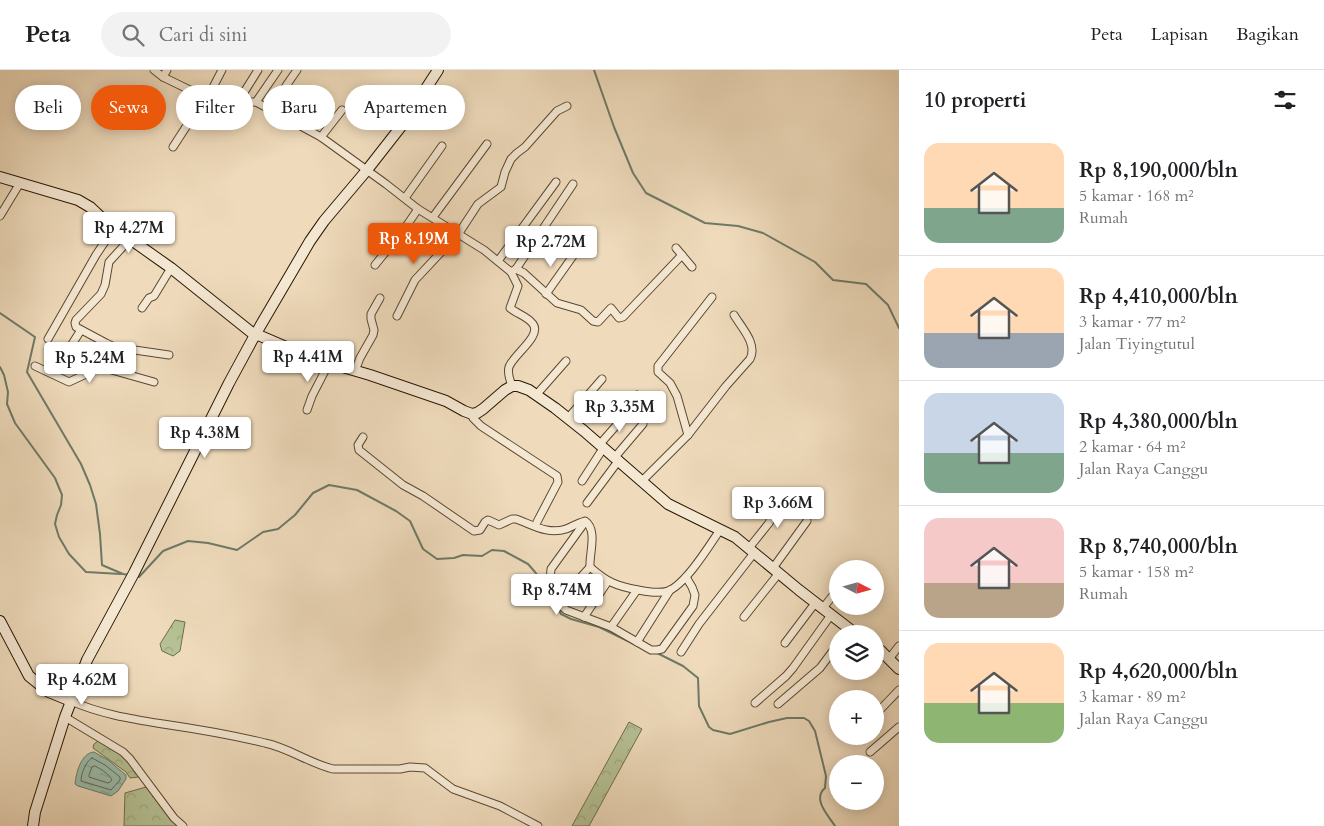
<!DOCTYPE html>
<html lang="id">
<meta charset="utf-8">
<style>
body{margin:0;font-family:Cardo,serif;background:#f2f2f2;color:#202124;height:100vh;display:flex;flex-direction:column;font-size:19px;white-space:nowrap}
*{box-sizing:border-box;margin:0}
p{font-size:16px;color:#757577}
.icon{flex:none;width:28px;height:28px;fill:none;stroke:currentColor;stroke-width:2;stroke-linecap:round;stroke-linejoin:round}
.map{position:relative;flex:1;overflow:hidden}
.sheet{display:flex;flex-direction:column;background:#fff;width:425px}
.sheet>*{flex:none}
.guide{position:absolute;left:15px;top:15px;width:475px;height:45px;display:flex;gap:10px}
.needle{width:32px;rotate:96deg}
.buttons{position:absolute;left:829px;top:490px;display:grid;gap:10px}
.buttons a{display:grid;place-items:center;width:55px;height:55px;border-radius:50%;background:#fff;box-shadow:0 2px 12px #0003;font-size:25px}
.price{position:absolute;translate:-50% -42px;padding:0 11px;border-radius:5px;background:#fff;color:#222;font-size:16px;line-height:32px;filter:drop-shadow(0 1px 2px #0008)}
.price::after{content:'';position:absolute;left:50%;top:30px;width:15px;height:11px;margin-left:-8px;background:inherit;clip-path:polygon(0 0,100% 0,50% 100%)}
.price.current{background:#ea580c;color:#fff}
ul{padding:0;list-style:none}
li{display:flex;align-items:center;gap:15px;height:125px;padding:0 25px}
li+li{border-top:1px solid #e0e0e0}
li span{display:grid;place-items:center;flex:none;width:140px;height:100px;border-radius:15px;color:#555}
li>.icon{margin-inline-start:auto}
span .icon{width:60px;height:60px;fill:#fffc;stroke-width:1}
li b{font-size:21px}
h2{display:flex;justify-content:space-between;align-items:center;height:60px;padding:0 25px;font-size:21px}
.tag{padding:0 18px;border-radius:22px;background:#fff;box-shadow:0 2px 12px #0003;font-size:18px;line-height:45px}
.tag.current{background:#ea580c;color:#fff}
header{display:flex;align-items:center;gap:30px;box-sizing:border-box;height:70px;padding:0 25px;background:#fff;border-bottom:1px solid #e0e0e0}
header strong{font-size:24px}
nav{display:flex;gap:28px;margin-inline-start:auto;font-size:18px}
.search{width:350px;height:45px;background:#f2f2f2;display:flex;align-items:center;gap:12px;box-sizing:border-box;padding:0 18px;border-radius:28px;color:#757577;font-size:19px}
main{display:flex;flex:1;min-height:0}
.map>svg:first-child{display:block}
</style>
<header>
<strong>Peta</strong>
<div class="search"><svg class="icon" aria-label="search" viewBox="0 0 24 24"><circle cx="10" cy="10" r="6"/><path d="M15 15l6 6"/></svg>Cari di sini</div>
<nav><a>Peta</a><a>Lapisan</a><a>Bagikan</a></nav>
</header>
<main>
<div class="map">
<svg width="899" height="756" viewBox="0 0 899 756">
<defs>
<pattern id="forest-crowns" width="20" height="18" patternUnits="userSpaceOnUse" patternTransform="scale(1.25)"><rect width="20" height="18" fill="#b5c194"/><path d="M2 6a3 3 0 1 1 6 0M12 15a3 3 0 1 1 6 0" fill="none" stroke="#9ca57e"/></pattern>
<pattern id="water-ripples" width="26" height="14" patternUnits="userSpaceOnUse" patternTransform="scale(1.25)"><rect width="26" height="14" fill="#9bbcab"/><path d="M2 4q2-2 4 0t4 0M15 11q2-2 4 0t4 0" fill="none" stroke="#86a192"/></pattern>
</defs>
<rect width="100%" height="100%" fill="#efdbbc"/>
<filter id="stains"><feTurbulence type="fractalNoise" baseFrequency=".004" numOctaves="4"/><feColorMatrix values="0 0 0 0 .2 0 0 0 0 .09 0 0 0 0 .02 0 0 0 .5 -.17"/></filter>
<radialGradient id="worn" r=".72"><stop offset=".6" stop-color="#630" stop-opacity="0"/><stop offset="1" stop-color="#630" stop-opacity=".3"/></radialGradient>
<g fill="url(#forest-crowns)" stroke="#6e6c4b">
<polygon points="175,550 185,552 180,581 173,586 162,581 160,574"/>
<polygon points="629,652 642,659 589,756 572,756"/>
<path d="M98,671c15,8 37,19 40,36l-8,1 -4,-6 -33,-24 1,-4z"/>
<polygon points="146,717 172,751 177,756 124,756 125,723"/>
</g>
<path fill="url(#water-ripples)" stroke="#6d7a67" d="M94,682l14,8 18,15v4l-8,12 -7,5 -33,-10 -3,-2c1,-11 6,-31 19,-32z"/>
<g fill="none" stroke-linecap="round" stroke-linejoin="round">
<g stroke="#626a56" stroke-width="1">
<path d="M92,688l13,7 15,12v3l-9,10 -30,-9c0,-7 5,-20 11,-23z"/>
<path d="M95,696c6,3 14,8 17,14l-2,2 -2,1 -19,-6v-2l3,-8z"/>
</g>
<g stroke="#6d7a67" stroke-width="2">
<polyline points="594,0 614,57 633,103 646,123 705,153 738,156 763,163 815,192 833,210 866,214 888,235 899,258"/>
<polyline points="0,243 35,267 27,302 81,394 90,415 96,434 100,464 102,495 123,504 129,505"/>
<polyline points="0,297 4,305 8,322 7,334 15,353 55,408 62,425 61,435 57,445 55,454 59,467 69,484 86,502 121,504"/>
<polyline points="136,506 139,507 163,481 188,471 208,473 237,480 263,462 278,459 295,445 313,423 329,415 357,420 396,441 410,451 423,479 437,489 454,488 463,485 482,486 492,480 504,481 528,494 535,502 549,521"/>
<polyline points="556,534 561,544 571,549 599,557 634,574"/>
<path d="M657,583l26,13 15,12 1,28 10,21 4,3 17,4 39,-12 18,-4h17l5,3 6,10 11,45 -1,12c-13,11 3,27 10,38"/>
</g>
<defs>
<g id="street">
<path d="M154,0l9,7 33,16 23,8 7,1h30l65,35 65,47 32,25 66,41 27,22 7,14 -8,22c7,6 17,8 23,16 9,12 -20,31 -24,43 -2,6 1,13 3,19"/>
<polyline points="163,7 167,0"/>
<polyline points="208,27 222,0"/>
<polyline points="238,32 258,0"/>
<polyline points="256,32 278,0"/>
<polyline points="270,39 297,0"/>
<polyline points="288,49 306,22"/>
<polyline points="321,67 342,40"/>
<polyline points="173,77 206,26"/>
<polyline points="405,128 442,76"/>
<polyline points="0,146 20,113"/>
<polyline points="433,147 487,74"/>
<polyline points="130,169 109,192 105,215 101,224 76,250 75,253 76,257 106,273 114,277 169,285"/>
<polyline points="676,178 692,197"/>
<polyline points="498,191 556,112"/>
<polyline points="375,195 405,158 418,139"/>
<polyline points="516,199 573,114"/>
<polyline points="511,202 516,199 524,203 557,233 581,240 593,251 598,252 611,238 619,248 623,247 682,185"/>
<polyline points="546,224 573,186"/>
<polyline points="142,238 149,228 154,226 171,198"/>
<polyline points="397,246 415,210 459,163 478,134 501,117 505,102 511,89 517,83 525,77 557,41 567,36"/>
<polyline points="48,269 96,185 114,158"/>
<polyline points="35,296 69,312 101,297 154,312"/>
<polyline points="355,301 360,288 373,265 374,260 371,249 371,244 380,228"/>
<polyline points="53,304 81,260"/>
<polyline points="537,324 566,291"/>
<polyline points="307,340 312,326 329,293"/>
<polyline points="472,344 473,348 481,356 557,406 558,412 537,452"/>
<polyline points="568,348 602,309"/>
<polyline points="688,365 677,326 670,313 658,302 658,296 712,227"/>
<path d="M363,367l-5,8 1,5 44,35 20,11 51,35 6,-1 5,-8 3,-2 11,5 13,-6h4c17,6 32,16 50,10 7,-3 12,-6 19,-8 13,9 4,33 5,46 17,15 26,19 48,23 10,2 21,4 30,1 18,-7 41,-45 52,-61"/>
<polyline points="600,374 636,333 637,325"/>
<polyline points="615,387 643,354"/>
<polyline points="582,411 604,377"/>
<path d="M642,411l46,-46 38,-49 24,-27c8,-15 -9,-32 -16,-44"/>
<polyline points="587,433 619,390"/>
<polyline points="585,452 551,499 550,511 552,523 558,532 566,540 611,557 651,580 657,580 662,579 693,536 695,525 692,517 686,507"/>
<polyline points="749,478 769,453 782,423"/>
<polyline points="773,498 807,451"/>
<polyline points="558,532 590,497"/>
<polyline points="823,538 838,519"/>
<polyline points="584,547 608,511"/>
<polyline points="744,547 779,503"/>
<polyline points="611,557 637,520"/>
<polyline points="637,572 670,520"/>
<polyline points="785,573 816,532"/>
<polyline points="681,582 699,554 754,483"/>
<polyline points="889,589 899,576"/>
<path d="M71,631c29,13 61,18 92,23 34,5 69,11 102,19 24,5 44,20 68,26h67l10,-2 15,1 28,21 47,17 38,20"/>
<polyline points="755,633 786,606 793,598 831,545"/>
<polyline points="778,634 820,598 838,574"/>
<polyline points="875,645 899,620"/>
<polyline points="65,647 123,682 130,689 174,748 183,756"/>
<polyline points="853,667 854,666"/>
<polyline points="870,682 899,657"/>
</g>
<g id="secondary">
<polyline points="0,107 78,130 90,137 106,152 171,198 251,262 298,282 329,293 370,305 446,331 464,341 472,344 477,343 483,339 505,320 512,316 518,316 529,320 555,338 584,361 668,434 735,467 799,520 856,564"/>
<polyline points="0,551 29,606 49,622 71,631"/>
<polyline points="875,577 881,581 899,599"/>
<polyline points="33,756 35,742 65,647 87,590 134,503 229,313 255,265 310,171 324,151 367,100 403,54 438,0"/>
</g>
</defs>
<use href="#street" stroke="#5a4830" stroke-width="9"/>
<use href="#secondary" stroke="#281702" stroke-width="12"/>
<use href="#street" stroke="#f5e8d3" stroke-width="7"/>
<use href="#secondary" stroke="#f5e8d3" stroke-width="10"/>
</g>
<rect width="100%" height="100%" filter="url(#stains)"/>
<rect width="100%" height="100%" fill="url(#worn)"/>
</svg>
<div class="buttons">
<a><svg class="needle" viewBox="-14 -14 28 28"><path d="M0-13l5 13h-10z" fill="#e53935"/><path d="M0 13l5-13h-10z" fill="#757577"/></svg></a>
<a><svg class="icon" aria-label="layers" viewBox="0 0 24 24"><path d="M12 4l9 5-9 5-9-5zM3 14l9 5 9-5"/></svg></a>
<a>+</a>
<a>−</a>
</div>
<b class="price" style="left:129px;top:184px">Rp 4.27M</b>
<b class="price current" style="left:414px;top:195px">Rp 8.19M</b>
<b class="price" style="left:551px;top:198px">Rp 2.72M</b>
<b class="price" style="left:308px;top:313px">Rp 4.41M</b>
<b class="price" style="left:90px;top:314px">Rp 5.24M</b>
<b class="price" style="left:620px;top:363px">Rp 3.35M</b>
<b class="price" style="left:205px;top:389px">Rp 4.38M</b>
<b class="price" style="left:778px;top:459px">Rp 3.66M</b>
<b class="price" style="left:557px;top:546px">Rp 8.74M</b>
<b class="price" style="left:82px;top:636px">Rp 4.62M</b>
<div class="guide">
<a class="tag">Beli</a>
<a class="tag current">Sewa</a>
<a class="tag">Filter</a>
<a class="tag">Baru</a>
<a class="tag">Apartemen</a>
</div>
</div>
<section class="sheet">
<h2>10 properti<svg class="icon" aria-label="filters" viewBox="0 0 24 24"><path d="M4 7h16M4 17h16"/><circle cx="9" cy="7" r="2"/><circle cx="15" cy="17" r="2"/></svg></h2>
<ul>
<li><span style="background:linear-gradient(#ffd9b3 65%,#7fa58c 0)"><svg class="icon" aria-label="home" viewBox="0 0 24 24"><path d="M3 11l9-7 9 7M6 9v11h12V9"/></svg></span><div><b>Rp 8,190,000/bln</b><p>5 kamar · 168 m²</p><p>Rumah</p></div></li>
<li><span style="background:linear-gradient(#ffd9b3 65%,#9aa5b1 0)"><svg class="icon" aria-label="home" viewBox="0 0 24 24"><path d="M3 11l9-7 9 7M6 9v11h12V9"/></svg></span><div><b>Rp 4,410,000/bln</b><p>3 kamar · 77 m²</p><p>Jalan Tiyingtutul</p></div></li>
<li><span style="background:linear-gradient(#c9d6e8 60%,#7fa58c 0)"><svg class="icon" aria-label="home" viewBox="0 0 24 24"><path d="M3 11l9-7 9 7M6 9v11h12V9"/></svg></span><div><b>Rp 4,380,000/bln</b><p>2 kamar · 64 m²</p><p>Jalan Raya Canggu</p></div></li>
<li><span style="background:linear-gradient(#f6c9c9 65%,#b9a48a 0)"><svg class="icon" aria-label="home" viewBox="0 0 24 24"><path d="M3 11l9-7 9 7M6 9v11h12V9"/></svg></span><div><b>Rp 8,740,000/bln</b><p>5 kamar · 158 m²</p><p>Rumah</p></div></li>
<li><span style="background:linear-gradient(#ffd9b3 60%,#8fb573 0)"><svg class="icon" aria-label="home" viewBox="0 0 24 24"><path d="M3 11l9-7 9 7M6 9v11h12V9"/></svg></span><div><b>Rp 4,620,000/bln</b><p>3 kamar · 89 m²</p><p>Jalan Raya Canggu</p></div></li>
</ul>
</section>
</main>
